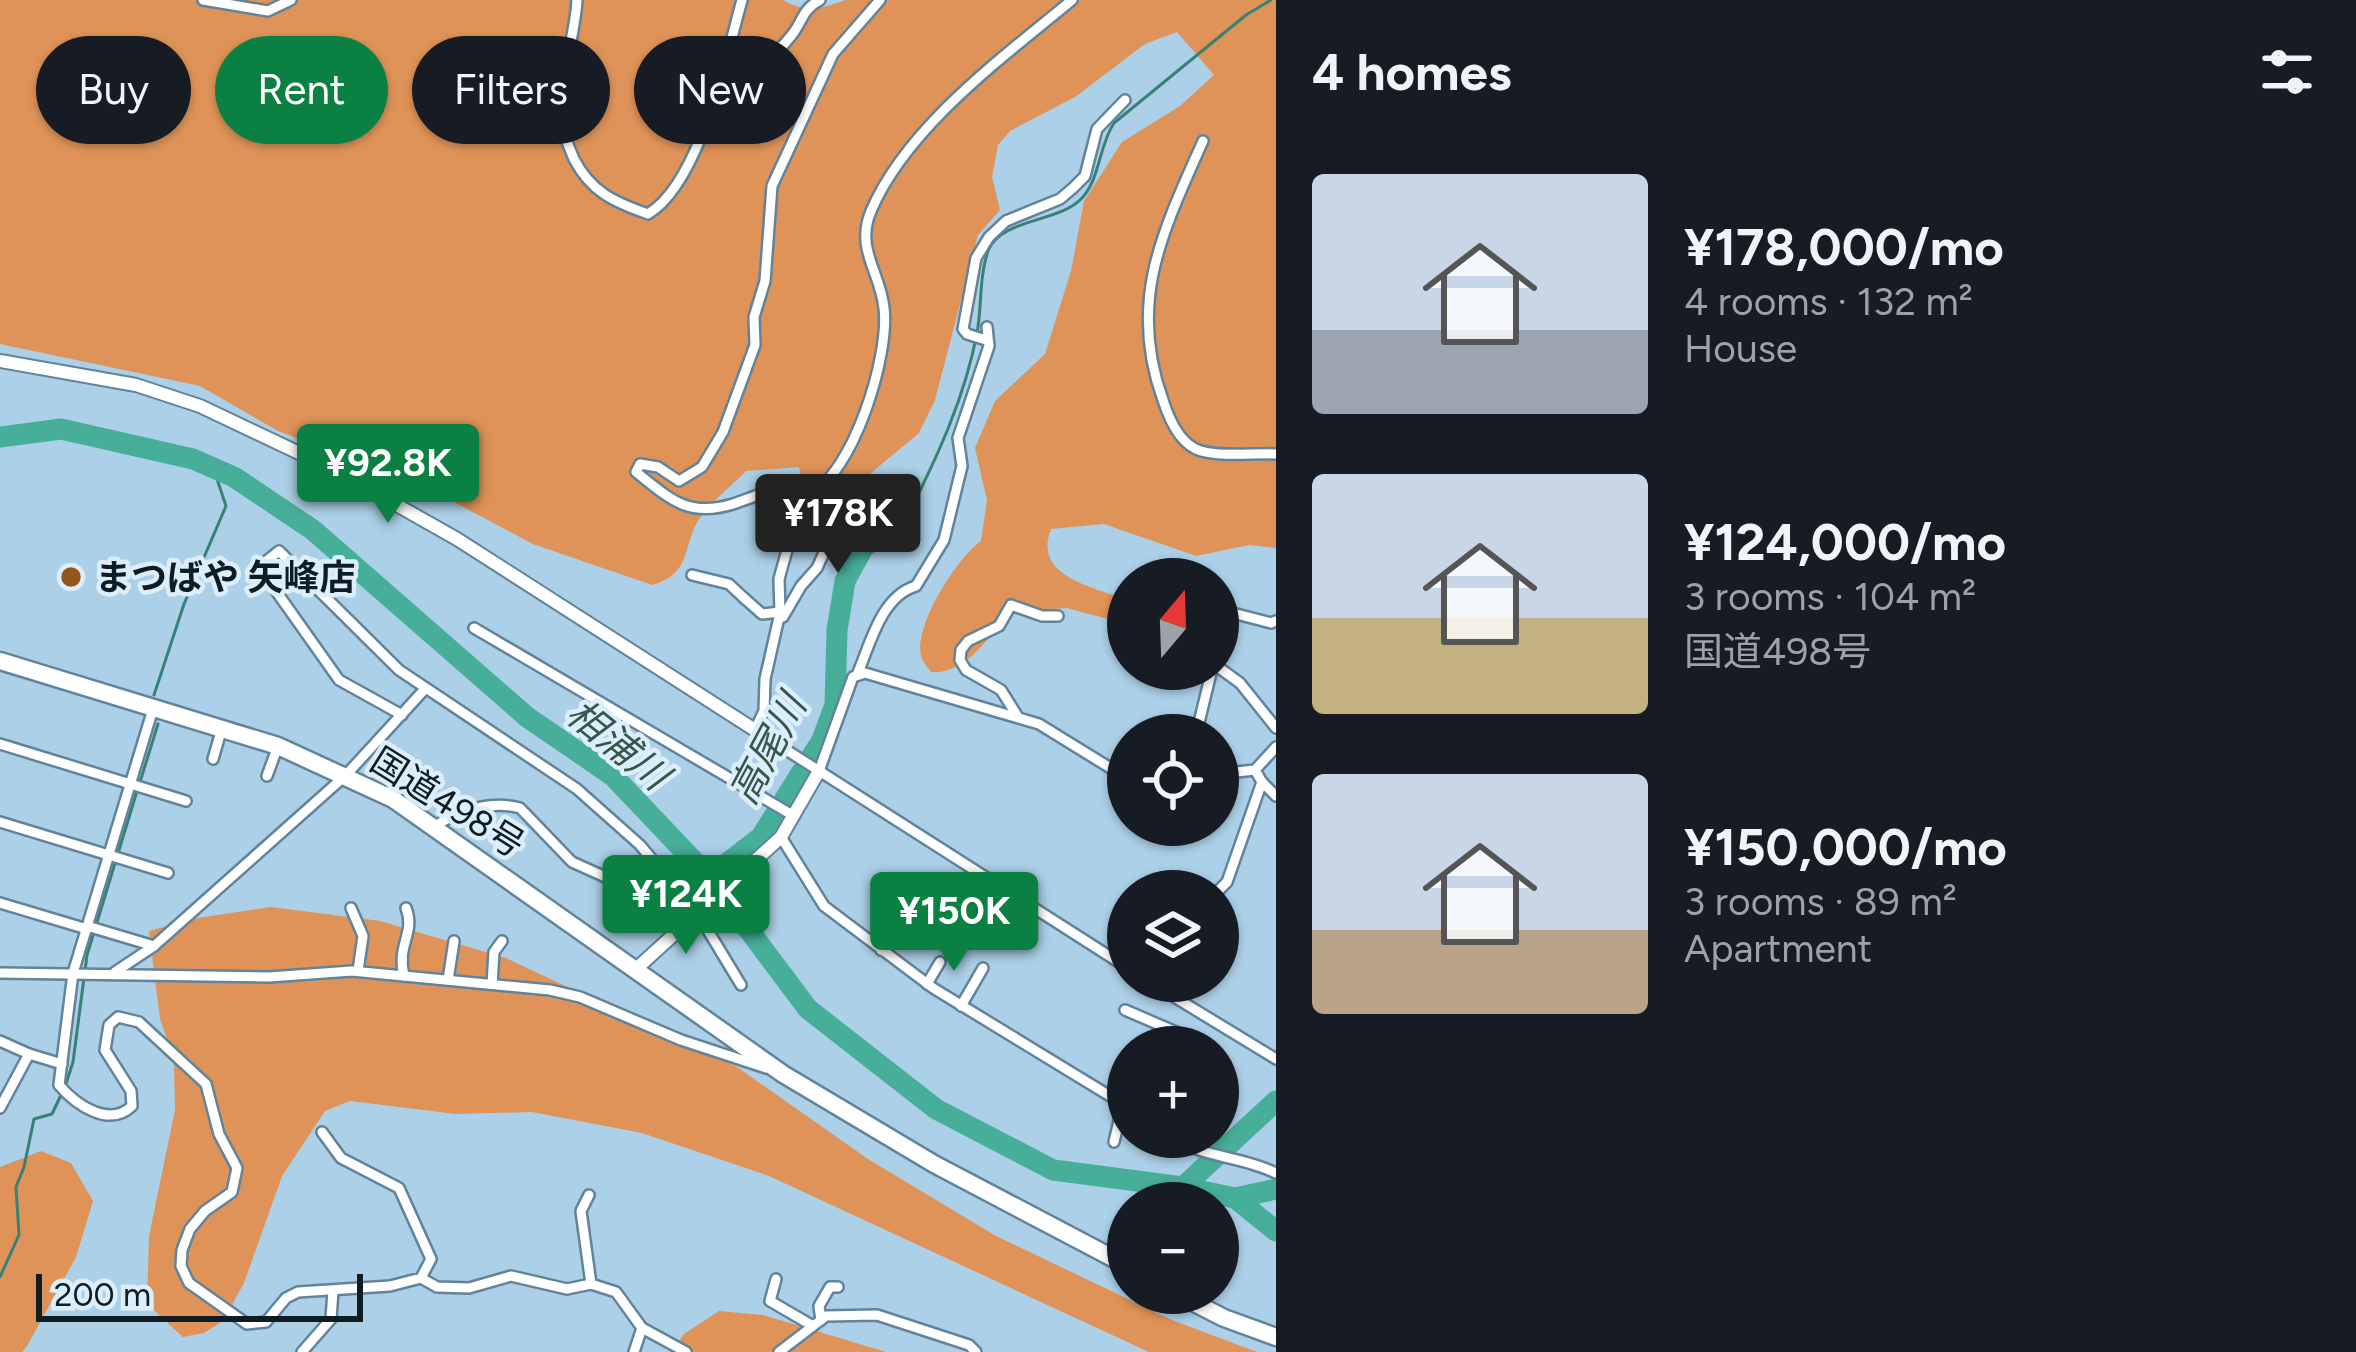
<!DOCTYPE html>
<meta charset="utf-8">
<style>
body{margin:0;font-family:Figtree,"Noto Sans JP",sans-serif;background:#20242c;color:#f1f3f6;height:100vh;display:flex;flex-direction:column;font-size:45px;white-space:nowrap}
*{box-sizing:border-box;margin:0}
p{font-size:39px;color:#9ea1a6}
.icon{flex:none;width:66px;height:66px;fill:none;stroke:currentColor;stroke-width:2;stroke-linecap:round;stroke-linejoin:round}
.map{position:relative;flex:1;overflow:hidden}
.drawer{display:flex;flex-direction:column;background:#171b24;width:1080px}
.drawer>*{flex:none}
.top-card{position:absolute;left:36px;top:36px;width:1059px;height:108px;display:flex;gap:24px}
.needle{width:78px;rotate:19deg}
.buttons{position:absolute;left:1107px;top:558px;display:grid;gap:24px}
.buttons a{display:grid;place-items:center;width:132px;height:132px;border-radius:50%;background:#171b24;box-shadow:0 3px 9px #0004;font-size:60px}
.scale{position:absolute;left:36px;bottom:30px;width:327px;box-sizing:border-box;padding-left:12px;border:6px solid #0e1c24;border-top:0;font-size:33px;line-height:42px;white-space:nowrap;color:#0e1c24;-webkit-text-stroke:9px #dceefa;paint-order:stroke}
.price{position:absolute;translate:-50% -102px;padding:0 27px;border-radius:12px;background:#0b8043;color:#fff;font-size:39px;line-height:78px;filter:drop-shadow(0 3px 6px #0008)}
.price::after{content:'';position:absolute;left:50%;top:72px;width:36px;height:27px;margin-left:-18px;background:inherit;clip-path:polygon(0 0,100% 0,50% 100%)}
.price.current{background:#222;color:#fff}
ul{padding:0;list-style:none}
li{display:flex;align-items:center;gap:36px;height:300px;padding:0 36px}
li span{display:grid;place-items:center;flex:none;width:336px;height:240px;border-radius:12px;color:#555}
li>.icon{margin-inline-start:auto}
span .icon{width:144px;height:144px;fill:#fffc;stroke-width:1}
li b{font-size:51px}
h2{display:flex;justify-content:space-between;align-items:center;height:144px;padding:0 36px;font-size:51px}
.tag{padding:0 42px;border-radius:54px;background:#171b24;box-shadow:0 3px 9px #0004;font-size:42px;line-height:108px}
.tag.current{background:#0b8043;color:#fff}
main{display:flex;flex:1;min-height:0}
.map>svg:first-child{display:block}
</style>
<main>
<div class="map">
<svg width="1276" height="1352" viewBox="0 0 1276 1352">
<rect width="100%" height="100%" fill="#acd0e8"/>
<g fill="#df9358">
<path d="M0,0h783c22,13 39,9 62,0h431v548l-27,-3 -53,11 -92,-32 -53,5c-19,48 43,58 77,71v16l-13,5 -48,-13 -56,4c-22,24 -45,63 -80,60 -3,-4 -9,-11 -10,-16 -7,-31 36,-98 60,-115l6,-41 -12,-52 20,-47 50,-47 26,-83 13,-70 38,-59 58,-36 34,-31 -37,-43 -32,12 -70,53 -65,34 -12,14 -6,32 8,33 -22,25 -43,165 -16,33 -78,65 -34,4 -8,-35 -53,4c-14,15 -36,31 -47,48 -17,28 -7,55 -47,66l-119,-41 -115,-61 -140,-52 -78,-45 -200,-42z"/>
<polygon points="271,907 380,921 506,958 737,1067 868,1159 996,1236 1172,1320 1257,1352 1149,1352 769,1176 642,1133 532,1112 456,1114 350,1101 325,1111 282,1176 244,1283 223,1321 204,1333 183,1337 147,1304 149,1236 175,1110 174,1059 160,1019 149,931 197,918"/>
<polygon points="41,1151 71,1163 93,1201 76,1257 27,1346 22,1352 0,1352 0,1167"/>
<polygon points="719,1311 763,1315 886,1352 671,1352 684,1334"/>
</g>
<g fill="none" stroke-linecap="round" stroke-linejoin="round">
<g stroke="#368276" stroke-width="3">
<path d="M909,513c29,-58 56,-116 68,-180 5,-26 2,-56 11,-82 13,-33 71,-28 94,-53 18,-19 17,-53 32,-75l132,-108 25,-15"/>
<polyline points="154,695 184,604 226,506 213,467"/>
<polyline points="140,782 158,724"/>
<polyline points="66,1084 73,1062 87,955 137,791"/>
<polyline points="0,1277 19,1235 16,1187 24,1167 34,1119 52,1114 62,1093"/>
</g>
<g stroke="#47ae99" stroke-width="21">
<polyline points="0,437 61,429 193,459 234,477 313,530 527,717 613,776 709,877 808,1009 936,1109 1053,1170 1183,1187 1235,1198 1276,1231"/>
<polyline points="709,877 761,837 822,740 835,705 837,630 845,581 863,548 909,513"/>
<polyline points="1183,1187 1276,1101"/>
<polyline points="1235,1198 1276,1189"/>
</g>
<defs>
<g id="minor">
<polyline points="203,0 268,11 291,0"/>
<path d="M577,0c-4,62 -32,98 -3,159 17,33 40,43 74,55 52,-31 78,-157 94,-214"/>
<path d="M1072,0c-70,58 -165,127 -201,211 -16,38 9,60 13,97 6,47 -31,168 -77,188l-12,25 -16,58 1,34 -15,66 -1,32 -9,19 373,238"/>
<path d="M708,118c30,-26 58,-52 83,-82 12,-14 10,-26 29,-36"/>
<path d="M1203,141c-40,90 -76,160 -40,259 6,19 17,45 38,51 22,6 52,2 75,3"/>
<polyline points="986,340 967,334 963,329 976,258 989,237 1006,221 1060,199 1073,188 1085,176 1097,129 1125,100"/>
<path d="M807,496l-3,-8 -26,-4c-14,10 -28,14 -45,20 -45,14 -63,-5 -97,-32l4,-8 18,3 21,14 23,-14 21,-35 32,-87 -1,-28 11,-36 7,-95 61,-132 47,-54"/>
<polyline points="692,575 729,584 745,599"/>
<polyline points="744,598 762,614 780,612"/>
<polyline points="783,617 801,586 817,568 842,513 859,496"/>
<polyline points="1218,618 1221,610 1271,623 1276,621"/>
<polyline points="474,628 794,816"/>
<polyline points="1218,667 1240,683 1276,728"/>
<path d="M857,675c13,-30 24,-79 59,-89l28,-46 18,-74 -4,-28 31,-92 -2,-19"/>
<path d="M153,709l-80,264 -14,112c17,20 50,43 73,21l-1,-15 -26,-41 4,-25 9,-8 21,5 67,62 13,50 18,34 -5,24 -27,19 -15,18 -8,21 -1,16 8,17 58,41 19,-2 20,-24 12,-6 92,-6 31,-8 10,-19 -32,-71 -58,-30 -19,-26"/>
<polyline points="402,715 339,680 259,567 279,551 399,670 577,789 640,845 698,914 741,985"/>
<polyline points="1018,717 1001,690 966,670 960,660 961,650 968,641 999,626 1011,605 1042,616 1058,616"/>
<polyline points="1196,735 1212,669"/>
<polyline points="0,744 186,801"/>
<polyline points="213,759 222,728"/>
<polyline points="819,771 853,677 865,673 1039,724 1112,769 1128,773"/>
<polyline points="1218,774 1255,770 1276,747"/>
<polyline points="267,776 278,746"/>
<polyline points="1262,782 1276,796"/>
<polyline points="0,822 168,873"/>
<path d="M435,826c23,-15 57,-26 85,-18l52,54 40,18"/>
<polyline points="781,837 824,906 933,988 1128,1107"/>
<polyline points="1218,891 1227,882 1262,782 1255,770"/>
<polyline points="0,903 87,929"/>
<polyline points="351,908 363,936 358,971"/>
<polyline points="87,926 154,946"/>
<polyline points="881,950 910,910"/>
<polyline points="115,972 154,946 346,775 424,690"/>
<polyline points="0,973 269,977 352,971 550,990 580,997 681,1040 766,1068"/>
<path d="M404,976c-8,-31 12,-43 2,-68"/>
<polyline points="448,980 454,941"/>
<polyline points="1148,981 1276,1059"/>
<polyline points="492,984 494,952 502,941"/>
<polyline points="927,984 940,962"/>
<polyline points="961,1006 983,968"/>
<polyline points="1125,1010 1211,1047"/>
<polyline points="0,1041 29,1054"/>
<polyline points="0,1108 29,1054 62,1064"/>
<path d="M1172,1137c31,21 70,19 104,36"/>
<polyline points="1114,1142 1123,1104"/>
<polyline points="589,1195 581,1211 591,1284"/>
<polyline points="421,1278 437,1287 469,1288 511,1276 567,1289 591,1284 616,1292 642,1328 686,1352"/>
<polyline points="776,1279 770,1301 813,1326"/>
<polyline points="821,1320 819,1306 830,1287 838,1287"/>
<polyline points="302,1352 331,1319 333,1291"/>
<polyline points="634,1352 642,1328"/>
<polyline points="779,1352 826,1316 877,1315 969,1345 976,1352"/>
</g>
<g id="tertiary">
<polyline points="0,361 136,385 200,406 335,470 457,539 755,730"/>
<polyline points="636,969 781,837 819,771"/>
</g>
<g id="trunk">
<polyline points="0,661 278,746 393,799 783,1074 934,1164 1128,1266"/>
<polyline points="1175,1293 1224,1318 1276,1337"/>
</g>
</defs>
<use href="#minor" stroke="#62849a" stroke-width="14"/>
<use href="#tertiary" stroke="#62849a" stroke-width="16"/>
<use href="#trunk" stroke="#62849a" stroke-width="21"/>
<use href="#minor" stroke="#fff" stroke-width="9"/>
<use href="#tertiary" stroke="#fff" stroke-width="12"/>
<use href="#trunk" stroke="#fff" stroke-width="16"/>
</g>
<circle fill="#94541d" stroke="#dceefa" stroke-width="4.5" cx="71" cy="577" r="12"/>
<g text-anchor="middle" stroke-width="9" stroke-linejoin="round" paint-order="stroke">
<g font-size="36" font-weight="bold" fill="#0e1c24" stroke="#dceefa" text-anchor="start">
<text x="95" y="590">まつばや 矢峰店</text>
</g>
<g font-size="36" fill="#0e1c24" stroke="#dceefa">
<text transform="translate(448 802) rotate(32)" y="13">国道498号</text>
</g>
<g font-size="39" font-style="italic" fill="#35554d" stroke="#dceefa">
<text transform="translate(618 744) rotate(39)" y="14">相浦川</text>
<text transform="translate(767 749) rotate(-62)" y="14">高尾川</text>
</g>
</g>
</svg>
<div class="buttons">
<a><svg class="needle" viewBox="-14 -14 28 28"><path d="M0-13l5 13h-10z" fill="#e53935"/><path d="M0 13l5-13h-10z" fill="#9ea1a6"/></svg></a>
<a><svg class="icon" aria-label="locate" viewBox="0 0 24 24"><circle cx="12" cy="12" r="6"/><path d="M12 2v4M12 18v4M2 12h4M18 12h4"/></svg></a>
<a><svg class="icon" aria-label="layers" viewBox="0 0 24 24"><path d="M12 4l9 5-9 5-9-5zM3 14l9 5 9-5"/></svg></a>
<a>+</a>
<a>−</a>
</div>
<div class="scale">200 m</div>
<b class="price" style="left:388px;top:526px">¥92.8K</b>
<b class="price current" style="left:838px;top:576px">¥178K</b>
<b class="price" style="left:686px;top:957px">¥124K</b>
<b class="price" style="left:954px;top:974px">¥150K</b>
<div class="top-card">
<a class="tag">Buy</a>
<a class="tag current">Rent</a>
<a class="tag">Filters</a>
<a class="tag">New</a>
</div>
</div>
<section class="drawer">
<h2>4 homes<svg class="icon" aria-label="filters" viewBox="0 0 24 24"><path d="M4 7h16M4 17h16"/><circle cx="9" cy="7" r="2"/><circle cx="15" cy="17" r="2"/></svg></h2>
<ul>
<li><span style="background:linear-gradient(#c9d6e8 65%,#9aa5b1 0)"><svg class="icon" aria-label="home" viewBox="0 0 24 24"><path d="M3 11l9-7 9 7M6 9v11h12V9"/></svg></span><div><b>¥178,000/mo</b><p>4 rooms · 132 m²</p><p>House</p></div></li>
<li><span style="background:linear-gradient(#c9d6e8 60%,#c2b280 0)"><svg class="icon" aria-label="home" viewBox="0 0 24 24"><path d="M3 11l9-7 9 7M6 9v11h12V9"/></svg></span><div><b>¥124,000/mo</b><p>3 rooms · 104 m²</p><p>国道498号</p></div></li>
<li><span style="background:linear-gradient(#c9d6e8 65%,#b9a48a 0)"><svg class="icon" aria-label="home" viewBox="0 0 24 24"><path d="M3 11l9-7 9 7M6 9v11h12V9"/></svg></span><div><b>¥150,000/mo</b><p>3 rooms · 89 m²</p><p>Apartment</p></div></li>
</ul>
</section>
</main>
